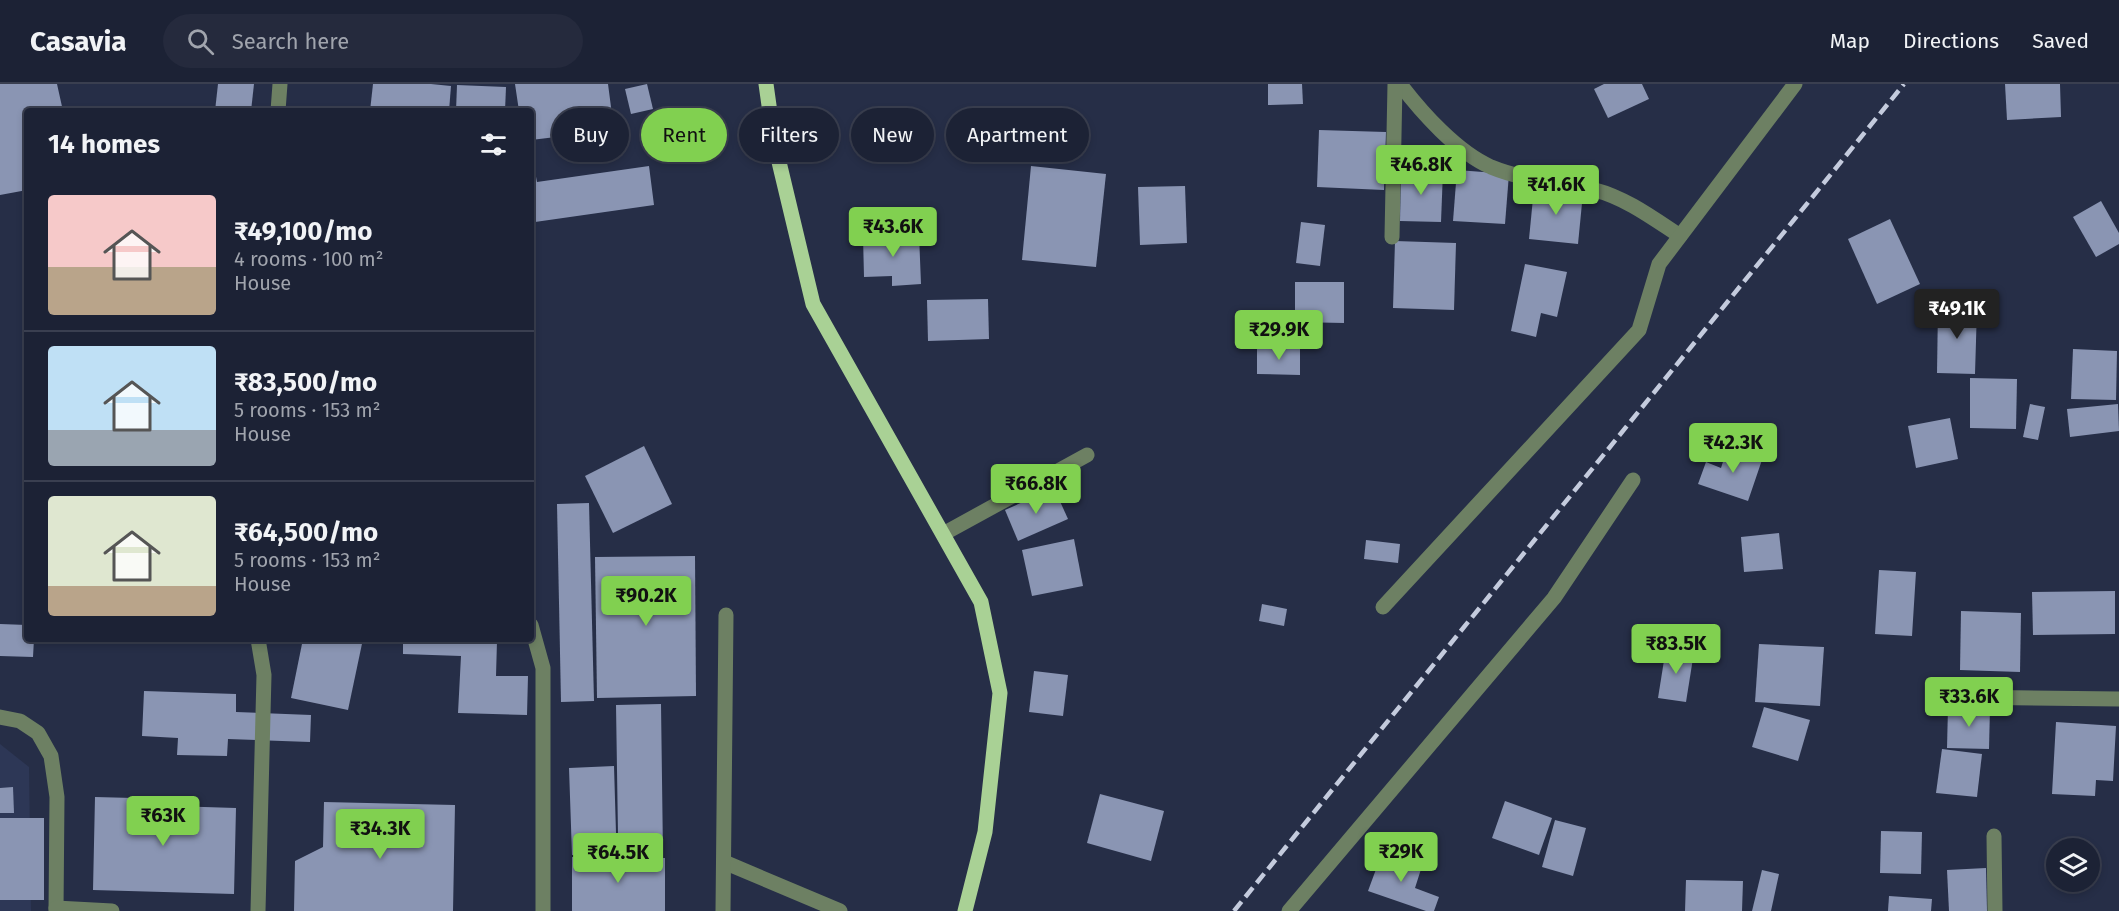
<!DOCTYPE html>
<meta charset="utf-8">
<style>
body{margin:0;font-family:"Fira Sans",sans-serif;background:#252a3d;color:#f1f3f6;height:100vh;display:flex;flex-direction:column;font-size:22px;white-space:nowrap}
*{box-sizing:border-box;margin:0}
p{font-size:20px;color:#a0a4ad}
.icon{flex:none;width:33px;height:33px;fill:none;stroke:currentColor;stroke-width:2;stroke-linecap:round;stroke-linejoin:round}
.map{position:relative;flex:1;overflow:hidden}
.drawer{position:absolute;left:24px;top:24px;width:510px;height:534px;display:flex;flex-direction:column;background:#1c2235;border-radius:6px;box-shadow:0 3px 9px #0003,0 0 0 2px #3a3f50}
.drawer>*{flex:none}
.hud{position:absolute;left:552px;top:24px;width:570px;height:54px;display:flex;gap:12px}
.controls{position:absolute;left:2046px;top:754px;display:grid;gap:12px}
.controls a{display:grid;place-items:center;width:54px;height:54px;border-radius:50%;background:#1c2235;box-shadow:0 3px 9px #0003,0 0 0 2px #3a3f50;font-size:30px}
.price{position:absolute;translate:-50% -51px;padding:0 14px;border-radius:6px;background:#81d050;color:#111;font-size:20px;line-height:39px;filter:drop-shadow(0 2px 3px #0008)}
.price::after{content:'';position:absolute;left:50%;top:36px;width:18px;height:14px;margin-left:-9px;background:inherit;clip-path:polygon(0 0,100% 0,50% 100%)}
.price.active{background:#222;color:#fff}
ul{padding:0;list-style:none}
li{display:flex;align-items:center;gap:18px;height:150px;padding:0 24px}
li+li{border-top:2px solid #3a3f50}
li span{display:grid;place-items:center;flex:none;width:168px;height:120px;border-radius:6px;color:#555}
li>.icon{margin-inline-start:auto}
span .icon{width:72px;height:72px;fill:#fffc;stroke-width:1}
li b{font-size:26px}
h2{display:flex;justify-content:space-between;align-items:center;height:72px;padding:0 24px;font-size:26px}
.tag{padding:0 21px;border-radius:27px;background:#1c2235;box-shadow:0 3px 9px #0003,0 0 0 2px #3a3f50;font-size:21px;line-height:54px}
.tag.active{background:#81d050;color:#111}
header{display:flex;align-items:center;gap:36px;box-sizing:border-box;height:84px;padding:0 30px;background:#1c2235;border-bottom:2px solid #3a3f50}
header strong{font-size:28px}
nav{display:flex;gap:33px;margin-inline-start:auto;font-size:21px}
.search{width:420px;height:54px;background:#252a3d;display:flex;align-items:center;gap:15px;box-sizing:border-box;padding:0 21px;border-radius:33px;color:#a0a4ad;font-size:22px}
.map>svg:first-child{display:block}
</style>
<header>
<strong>Casavia</strong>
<div class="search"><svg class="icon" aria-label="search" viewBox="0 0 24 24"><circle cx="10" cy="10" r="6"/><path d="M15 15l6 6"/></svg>Search here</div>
<nav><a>Map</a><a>Directions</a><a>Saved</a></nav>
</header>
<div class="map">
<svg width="2119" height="827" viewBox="0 0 2119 827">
<rect width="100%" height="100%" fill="#262e47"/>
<polygon fill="#2d3756" points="0,660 29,683 31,827 0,827"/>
<g fill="#8a95b3">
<polygon points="0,0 57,0 63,27 27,27 27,106 0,111"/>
<polygon points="218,0 254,0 251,27 215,27"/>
<polygon points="373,0 431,0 451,2 449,27 370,27"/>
<polygon points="515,0 608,0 614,46 531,56 531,27 519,27"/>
<polygon points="647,0 653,25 631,30 625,5"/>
<polygon points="1268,0 1302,0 1303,20 1268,21"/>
<polygon points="1604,0 1642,0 1649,15 1608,34 1594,5"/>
<polygon points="2005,0 2060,0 2061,33 2007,36"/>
<polygon points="457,1 506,3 505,27 456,27"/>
<polygon points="1319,46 1386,48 1384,106 1317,103"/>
<polygon points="531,66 537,98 649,82 654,121 535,138 531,108"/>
<polygon points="1031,82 1106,90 1096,183 1022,176"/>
<polygon points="1401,85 1443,87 1441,138 1400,137"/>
<polygon points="1457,86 1509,90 1505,140 1453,137"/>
<polygon points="1185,102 1187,159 1140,161 1138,103"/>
<polygon points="1534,104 1583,109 1578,160 1529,155"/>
<polygon points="2101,117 2119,149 2119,160 2096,173 2073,133"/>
<polygon points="1890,135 1920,200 1877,220 1848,155"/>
<polygon points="1301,138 1325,141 1320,182 1296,179"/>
<polygon points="919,150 921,200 892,202 892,192 864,193 863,152"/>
<polygon points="1395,157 1456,159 1454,226 1393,224"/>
<polygon points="1525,180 1567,188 1557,233 1541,229 1536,253 1511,247"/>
<polygon points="1295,198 1344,198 1344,239 1295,238"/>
<polygon points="988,215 989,255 928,257 927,216"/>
<polygon points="1938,223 1977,224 1975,290 1937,289"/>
<polygon points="1257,263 1300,263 1300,291 1257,290"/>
<polygon points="2073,265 2117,267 2116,316 2071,315"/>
<polygon points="1970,294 2017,295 2016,345 1970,344"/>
<polygon points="2030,320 2045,323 2038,356 2023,353"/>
<polygon points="2118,320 2119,347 2070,353 2067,325"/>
<polygon points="1950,334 1958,375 1916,384 1908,342"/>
<polygon points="644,362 672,420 613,449 585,392"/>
<polygon points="1728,362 1763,373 1748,417 1698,400 1706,378 1721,384"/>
<polygon points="1054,404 1068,435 1018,457 1005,426"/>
<polygon points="589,419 594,617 561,618 557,420"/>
<polygon points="1779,449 1783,485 1744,488 1741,453"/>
<polygon points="1074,455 1083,502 1032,512 1022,466"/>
<polygon points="1366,456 1400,460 1398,479 1364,475"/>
<polygon points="695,472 696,612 597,614 595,473"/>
<polygon points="1879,486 1916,488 1912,552 1875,550"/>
<polygon points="2115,507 2115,550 2033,551 2032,508"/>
<polygon points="1262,520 1287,525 1284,542 1259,537"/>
<polygon points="1961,527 2021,529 2020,588 1960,586"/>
<polygon points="0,540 27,541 27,555 34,555 33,573 0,572"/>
<polygon points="303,555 363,555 348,626 291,614"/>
<polygon points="403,555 470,555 470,557 497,557 496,592 528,592 527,631 458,629 461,572 403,570"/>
<polygon points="1759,560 1824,563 1820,622 1755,618"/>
<polygon points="1666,564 1694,568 1686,618 1658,614"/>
<polygon points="1034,587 1068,591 1063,632 1029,628"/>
<polygon points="144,607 236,610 236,628 311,631 310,658 228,655 227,672 177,671 178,654 142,652"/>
<polygon points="661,620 663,770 592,771 592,752 618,751 616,621"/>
<polygon points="1764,623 1810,636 1798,677 1752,663"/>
<polygon points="1948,623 1990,624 1989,665 1947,664"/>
<polygon points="2056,638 2116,642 2113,697 2096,696 2095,712 2052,710"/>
<polygon points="1942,665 1982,670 1977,713 1936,709"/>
<polygon points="614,682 616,749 588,749 589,770 572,771 569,684"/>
<polygon points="13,703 14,729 0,729 0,704"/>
<polygon points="1100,710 1164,727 1151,777 1087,759"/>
<polygon points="95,713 172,715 172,722 236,724 234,810 93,806"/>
<polygon points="1505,717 1552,734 1539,771 1492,754"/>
<polygon points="324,718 455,721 453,827 294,827 295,777 323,763"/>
<rect x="0" y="734" width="44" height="82"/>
<polygon points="1555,736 1586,744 1573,792 1542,783"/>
<polygon points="1881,747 1922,748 1921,790 1880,789"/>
<polygon points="2086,757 2086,765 2060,765 2060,758"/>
<polygon points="1382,769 1422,782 1415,804 1439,813 1434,827 1426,827 1368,807"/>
<polygon points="572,773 665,774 665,827 572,827"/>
<polygon points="1986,784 1987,827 1949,827 1947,786"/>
<polygon points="1762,786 1779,790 1771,827 1752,827"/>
<polygon points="1686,796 1743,797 1742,827 1685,827"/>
<rect x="2060" y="798" width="26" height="4"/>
<polygon points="1889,812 1932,815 1931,827 1888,827"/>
</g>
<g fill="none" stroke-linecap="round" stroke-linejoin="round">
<g stroke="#6d8063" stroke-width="15">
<path d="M1400,0c22,29 57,68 91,83 34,14 69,15 104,23 31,8 59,29 85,46"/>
<polyline points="278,27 280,0"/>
<polyline points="1392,153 1395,0"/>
<polyline points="943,450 1087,371"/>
<polyline points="1383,523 1639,246 1659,180 1795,0"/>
<polyline points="531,541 543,584 543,827"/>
<polyline points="1959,613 2119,615"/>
<polyline points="0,633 20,637 38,649 51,672 57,713 56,827"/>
<polyline points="1994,752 1995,827"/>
<polyline points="724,778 840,827"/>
<polyline points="56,824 112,827"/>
<polyline points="258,827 264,591 258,555"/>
<polyline points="723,827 726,531"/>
<polyline points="1289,827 1554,514 1633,396"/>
</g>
<polyline stroke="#a9d195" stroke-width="15" points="766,0 774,57 813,220 981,518 1000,609 985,748 965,827"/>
<polyline stroke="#c4cbdd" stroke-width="4.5" stroke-dasharray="12 6" stroke-linecap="butt" points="1234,827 1904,0"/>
</g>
</svg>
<div class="controls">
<a><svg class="icon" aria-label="layers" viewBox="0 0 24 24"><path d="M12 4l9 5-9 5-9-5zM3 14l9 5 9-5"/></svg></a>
</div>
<b class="price" style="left:1421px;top:112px">₹46.8K</b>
<b class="price" style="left:1556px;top:132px">₹41.6K</b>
<b class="price" style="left:893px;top:174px">₹43.6K</b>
<b class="price active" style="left:1957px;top:256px">₹49.1K</b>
<b class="price" style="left:1279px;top:277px">₹29.9K</b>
<b class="price" style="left:1733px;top:390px">₹42.3K</b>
<b class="price" style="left:1036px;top:431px">₹66.8K</b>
<b class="price" style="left:646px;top:543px">₹90.2K</b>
<b class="price" style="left:1676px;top:591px">₹83.5K</b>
<b class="price" style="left:1969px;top:644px">₹33.6K</b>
<b class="price" style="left:163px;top:763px">₹63K</b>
<b class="price" style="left:380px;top:776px">₹34.3K</b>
<b class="price" style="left:1401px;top:799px">₹29K</b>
<b class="price" style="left:618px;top:800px">₹64.5K</b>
<div class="hud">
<a class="tag">Buy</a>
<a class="tag active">Rent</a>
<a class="tag">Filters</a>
<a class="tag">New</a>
<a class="tag">Apartment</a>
</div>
<section class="drawer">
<h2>14 homes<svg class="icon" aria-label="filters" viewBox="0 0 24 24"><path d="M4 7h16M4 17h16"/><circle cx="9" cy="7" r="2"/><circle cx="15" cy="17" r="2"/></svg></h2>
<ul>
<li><span style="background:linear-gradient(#f6c9c9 60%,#b9a48a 0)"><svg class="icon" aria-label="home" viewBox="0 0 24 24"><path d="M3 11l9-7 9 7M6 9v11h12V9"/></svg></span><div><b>₹49,100/mo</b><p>4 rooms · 100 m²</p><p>House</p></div></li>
<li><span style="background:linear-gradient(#bfe0f5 70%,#9aa5b1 0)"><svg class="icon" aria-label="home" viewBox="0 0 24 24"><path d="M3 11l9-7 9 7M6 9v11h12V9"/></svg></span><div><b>₹83,500/mo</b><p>5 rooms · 153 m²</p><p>House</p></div></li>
<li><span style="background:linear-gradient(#dfe7d0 75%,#b9a48a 0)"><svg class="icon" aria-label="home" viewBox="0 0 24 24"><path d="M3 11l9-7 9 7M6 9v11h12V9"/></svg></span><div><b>₹64,500/mo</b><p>5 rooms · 153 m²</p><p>House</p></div></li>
</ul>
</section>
</div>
